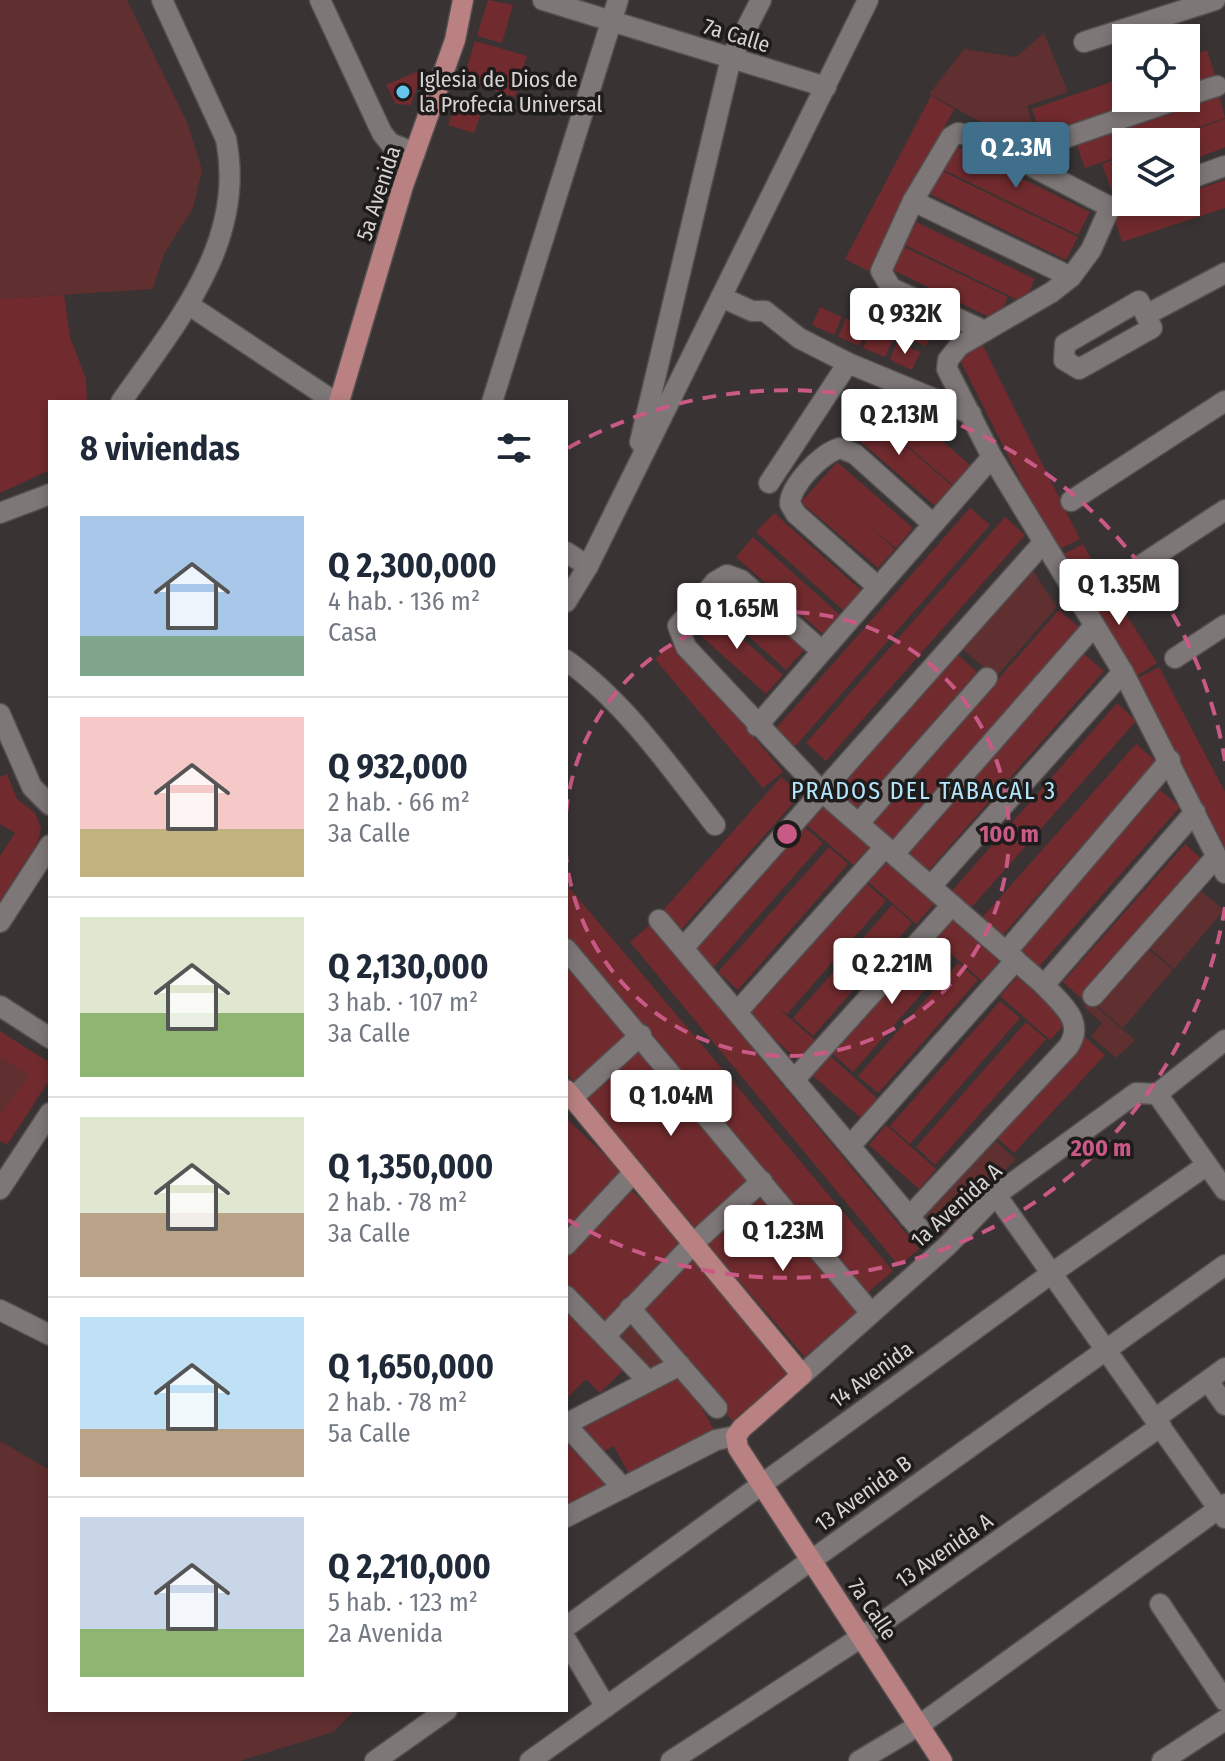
<!DOCTYPE html>
<html lang="es">
<meta charset="utf-8">
<style>
body{margin:0;font-family:"Fira Sans Condensed",sans-serif;background:#f6f6f7;color:#1f2937;height:100vh;display:flex;flex-direction:column;font-size:30px;white-space:nowrap}
*{box-sizing:border-box;margin:0}
p{font-size:26px;color:#747a83}
.icon{flex:none;width:44px;height:44px;fill:none;stroke:currentColor;stroke-width:2;stroke-linecap:round;stroke-linejoin:round}
.map{position:relative;flex:1;overflow:hidden}
.details{position:absolute;left:48px;top:400px;width:520px;height:1312px;display:flex;flex-direction:column;background:#fff;border-radius:0px;box-shadow:0 4px 12px #0003}
.details>*{flex:none}
.tools{position:absolute;left:1112px;top:24px;display:grid;gap:16px}
.tools a{display:grid;place-items:center;width:88px;height:88px;border-radius:0px;background:#fff;box-shadow:0 4px 12px #0003;font-size:40px}
.price{position:absolute;translate:-50% -68px;padding:0 18px;border-radius:8px;background:#fff;color:#222;font-size:26px;line-height:52px;filter:drop-shadow(0 2px 4px #0008)}
.price::after{content:'';position:absolute;left:50%;top:48px;width:24px;height:18px;margin-left:-12px;background:inherit;clip-path:polygon(0 0,100% 0,50% 100%)}
.price.on{background:#3f6f8a;color:#fff}
ul{padding:0;list-style:none}
li{display:flex;align-items:center;gap:24px;height:200px;padding:0 32px}
li+li{border-top:2px solid #e0e1e3}
li span{display:grid;place-items:center;flex:none;width:224px;height:160px;border-radius:0px;color:#555}
li>.icon{margin-inline-start:auto}
span .icon{width:96px;height:96px;fill:#fffc;stroke-width:1}
li b{font-size:34px}
h2{display:flex;justify-content:space-between;align-items:center;height:96px;padding:0 32px;font-size:34px}
.map>svg:first-child{display:block}
</style>
<div class="map">
<svg width="1225" height="1761" viewBox="0 0 1225 1761">
<rect width="100%" height="100%" fill="#393333"/>
<g fill="#602f30">
<polygon points="0,0 127,0 187,122 202,170 193,208 164,254 153,289 0,299"/>
<polygon points="1044,33 1068,92 1027,106 1036,134 1029,148 929,94 964,49 1016,57"/>
<polygon points="1030,566 1057,607 996,677 957,645"/>
<polygon points="1194,885 1224,910 1174,969 1144,943"/>
<polygon points="1143,945 1173,970 1123,1028 1093,1003"/>
<polygon points="1089,1001 1135,1040 1116,1058 1091,1036 1102,1023 1084,1007"/>
<polygon points="0,1057 29,1076 2,1116 0,1115"/>
<polygon points="993,1139 1016,1159 942,1234 924,1215"/>
<polygon points="632,1319 668,1361 649,1371 616,1336"/>
<polygon points="0,1441 50,1470 50,1710 355,1710 333,1732 240,1761 0,1761"/>
</g>
<g fill="#712b2e">
<polygon points="488,0 513,5 502,43 477,36"/>
<polygon points="475,41 527,56 515,97 463,81"/>
<polygon points="1207,50 1215,75 1186,85 1186,57"/>
<polygon points="423,69 411,105 396,104 386,85"/>
<polygon points="1126,77 1126,98 1146,99 1040,134 1032,109"/>
<polygon points="1218,92 1225,118 1158,142 1126,142 1126,154 1085,168 1076,143"/>
<polygon points="931,96 954,109 868,271 845,259"/>
<polygon points="455,104 481,113 474,133 448,125"/>
<polygon points="1225,119 1225,147 1221,149 1186,162 1186,142 1164,142"/>
<polygon points="954,145 1090,212 1078,235 942,169"/>
<polygon points="1126,155 1126,183 1111,189 1102,164"/>
<polygon points="942,171 1078,237 1066,260 930,194"/>
<polygon points="1225,180 1225,208 1122,242 1114,217 1160,202 1186,202 1186,193"/>
<polygon points="914,221 1035,279 1024,303 903,244"/>
<polygon points="902,246 1008,297 997,321 891,269"/>
<polygon points="860,288 937,323 926,346 850,312"/>
<polygon points="64,295 70,337 86,379 87,402 50,402 50,470 0,493 0,299"/>
<polygon points="820,307 842,317 834,335 812,325"/>
<polygon points="846,318 868,328 860,346 838,337"/>
<polygon points="871,330 893,340 885,357 863,348"/>
<polygon points="897,342 920,352 912,370 890,360"/>
<polygon points="982,344 1080,539 1056,551 958,356"/>
<polygon points="894,399 970,465 953,485 877,419"/>
<polygon points="864,409 952,486 935,506 846,429"/>
<polygon points="837,462 913,528 896,548 869,526 895,549 878,568 801,502"/>
<polygon points="970,508 990,525 791,751 771,734"/>
<polygon points="774,513 862,591 844,611 756,532"/>
<polygon points="1005,517 1025,535 826,761 806,743"/>
<polygon points="753,537 841,616 824,635 736,557"/>
<polygon points="1083,544 1099,573 1077,586 1060,556"/>
<polygon points="1103,578 1157,663 1135,677 1080,592"/>
<polygon points="729,583 804,650 786,670 711,603"/>
<polygon points="708,608 783,675 766,694 691,627"/>
<polygon points="1059,610 1079,627 891,841 871,823"/>
<polygon points="675,642 783,772 763,788 655,659"/>
<polygon points="957,654 977,672 855,810 835,792"/>
<polygon points="1084,654 1104,671 927,872 907,854"/>
<polygon points="1159,667 1225,792 1225,848 1136,679"/>
<polygon points="1117,703 1136,721 970,909 951,892"/>
<polygon points="1136,744 1156,761 1001,937 981,919"/>
<polygon points="7,774 17,799 35,813 41,828 38,842 0,901 0,856 15,833 0,824 0,777"/>
<polygon points="781,777 801,794 679,932 659,915"/>
<polygon points="1160,790 1180,807 1036,970 1016,953"/>
<polygon points="819,802 870,846 853,865 802,821"/>
<polygon points="803,826 823,843 712,969 693,951"/>
<polygon points="1185,844 1205,862 1083,1000 1063,982"/>
<polygon points="829,847 848,864 738,990 718,972"/>
<polygon points="883,860 934,904 916,924 866,880"/>
<polygon points="566,884 893,1271 864,1296 566,943"/>
<polygon points="867,884 886,901 787,1014 778,1008 815,1040 798,1060 748,1016"/>
<polygon points="892,905 912,923 813,1036 793,1018"/>
<polygon points="949,917 999,961 982,981 932,937"/>
<polygon points="650,925 919,1249 899,1266 630,942"/>
<polygon points="932,941 952,959 853,1072 833,1054"/>
<polygon points="566,956 634,1034 576,1084 566,1073"/>
<polygon points="958,963 978,980 878,1093 858,1076"/>
<polygon points="1017,977 1068,1021 1050,1040 1000,996"/>
<polygon points="1000,1001 1020,1018 910,1144 890,1126"/>
<polygon points="1026,1022 1046,1039 935,1165 916,1147"/>
<polygon points="0,1031 50,1063 50,1079 7,1145 0,1141 0,1115 29,1076 0,1057"/>
<polygon points="1085,1037 1105,1055 1014,1153 994,1135"/>
<polygon points="644,1047 756,1180 697,1230 585,1096"/>
<polygon points="829,1055 879,1100 862,1119 812,1075"/>
<polygon points="568,1120 624,1173 566,1235 566,1123"/>
<polygon points="886,1125 936,1169 919,1189 869,1145"/>
<polygon points="629,1188 685,1241 606,1325 566,1287 566,1255"/>
<polygon points="762,1189 863,1307 805,1357 703,1239"/>
<polygon points="693,1258 794,1376 736,1425 635,1307"/>
<polygon points="566,1303 627,1366 600,1393 586,1379 566,1399"/>
<polygon points="679,1368 717,1435 632,1480 614,1446 600,1453 579,1421"/>
<polygon points="566,1443 609,1487 566,1511"/>
</g>
<g fill="none" stroke-linecap="round" stroke-linejoin="round">
<defs>
<g id="minor">
<polyline points="320,0 382,133 390,143 415,153"/>
<polyline points="543,0 826,87"/>
<polyline points="1084,42 1215,0"/>
<polyline points="1186,96 1217,86"/>
<polyline points="1034,166 1040,154 1053,142 1181,98"/>
<polyline points="1186,180 1225,166"/>
<polyline points="913,201 1071,277"/>
<polyline points="1126,202 1110,207 1091,250 1071,277 1052,292 959,346 948,360 947,369 992,457 1123,672 1225,873"/>
<polyline points="721,297 752,311 765,311 799,338 848,363 971,414"/>
<polygon points="1139,301 1152,328 1079,369 1064,360 1065,344"/>
<polyline points="189,305 335,402"/>
<polyline points="1146,315 1225,273"/>
<polyline points="985,331 891,288 881,271 913,201 951,137 958,133 973,136 1110,207"/>
<path d="M121,402c55,-79 126,-160 105,-263l-64,-139"/>
<polyline points="492,402 618,0"/>
<polyline points="640,442 731,58 761,0"/>
<polyline points="769,483 848,363"/>
<polyline points="1071,501 1225,401"/>
<polyline points="0,513 50,494"/>
<polyline points="566,552 588,566"/>
<polyline points="1123,577 1225,510"/>
<path d="M878,587l-82,-73 -6,-10c0,-19 32,-51 50,-56l15,6 78,70"/>
<polyline points="566,602 588,566 868,0"/>
<path d="M822,651l-81,-71 -14,-5 -12,7 -37,44 8,21 135,144 223,194c17,19 42,36 24,62l-159,170"/>
<polyline points="1175,658 1225,625"/>
<path d="M566,660c60,43 104,107 149,165"/>
<polyline points="0,714 32,787 50,805"/>
<polyline points="757,726 992,457"/>
<polyline points="859,823 987,678"/>
<polyline points="894,854 1094,626"/>
<polyline points="931,886 1123,672"/>
<polyline points="659,920 919,1228"/>
<polyline points="0,922 50,845"/>
<polyline points="683,948 1043,543"/>
<polyline points="566,949 871,1313"/>
<polyline points="1006,952 1170,760"/>
<polyline points="1044,985 1195,812"/>
<polyline points="1093,996 1216,857"/>
<polyline points="0,1006 50,1038"/>
<polyline points="737,1012 885,847"/>
<polyline points="794,1080 952,905"/>
<polyline points="1157,1094 1225,1190"/>
<polyline points="572,1098 641,1035"/>
<polyline points="850,1146 1016,960"/>
<polyline points="0,1189 50,1113"/>
<polyline points="996,1195 1225,1518"/>
<polyline points="566,1245 634,1172"/>
<polyline points="566,1296 647,1380"/>
<polyline points="630,1308 717,1408"/>
<polyline points="0,1310 50,1335"/>
<polyline points="605,1336 695,1242 762,1181"/>
<polyline points="802,1375 947,1246 996,1195 1136,1093 1157,1094 1225,1040"/>
<polyline points="1208,1381 1225,1405"/>
<polyline points="1156,1418 1225,1368"/>
<polyline points="566,1424 680,1365"/>
<polyline points="566,1425 623,1488"/>
<polyline points="566,1517 716,1440 736,1436"/>
<polyline points="1160,1604 1225,1701"/>
<polyline points="566,1627 1052,1273 1207,1165"/>
<polyline points="566,1640 606,1707"/>
<polyline points="375,1761 447,1710"/>
<polyline points="530,1761 1225,1265"/>
<polyline points="671,1761 863,1636 1161,1426"/>
<polyline points="859,1761 921,1724 1225,1504"/>
<polyline points="1162,1761 1225,1720"/>
</g>
<g id="major">
<polyline points="339,402 403,186 455,40 463,0"/>
<polyline points="566,1090 802,1375 742,1428 736,1436 738,1448 942,1761"/>
</g>
</defs>
<use href="#minor" stroke="#534f4e" stroke-width="23"/>
<use href="#major" stroke="#534f4e" stroke-width="23"/>
<use href="#minor" stroke="#7e7777" stroke-width="20"/>
<use href="#major" stroke="#b98181" stroke-width="20"/>
</g>
<g fill="none" stroke="#c95985" stroke-width="4" stroke-dasharray="14 10">
<path d="M566 813A222 222 0 1 1 566 855"/>
<path d="M1225 907A444 444 0 0 1 568 1220M568 448A444 444 0 0 1 1225 761"/>
</g>
<circle fill="#67c4ef" stroke="#1e1b1b" stroke-width="3" cx="403" cy="92" r="8"/>
<g text-anchor="middle" stroke-width="7" stroke-linejoin="round" paint-order="stroke">
<g font-size="22" fill="#d7d3d3" stroke="#1e1b1b">
<text transform="translate(737 35) rotate(17)" y="8">7a Calle</text>
<text transform="translate(378 193) rotate(-72)" y="8">5a Avenida</text>
<text transform="translate(956 1205) rotate(-42)" y="8">1a Avenida A</text>
<text transform="translate(871 1374) rotate(-36)" y="8">14 Avenida</text>
<text transform="translate(863 1493) rotate(-36)" y="8">13 Avenida B</text>
<text transform="translate(944 1550) rotate(-35)" y="8">13 Avenida A</text>
<text transform="translate(873 1609) rotate(56)" y="8">7a Calle</text>
</g>
<g font-size="22" fill="#d7d3d3" stroke="#1e1b1b" text-anchor="start">
<text x="419" y="87">Iglesia de Dios de<tspan x="419" dy="25">la Profecía Universal</tspan></text>
</g>
<g font-size="24" letter-spacing="2" fill="#b5e5fd" stroke="#1e1b1b">
<text x="924" y="799">PRADOS DEL TABACAL 3</text>
</g>
</g>
<circle cx="787" cy="834" r="12" fill="#c95985" stroke="#1e1b1b" stroke-width="4"/>
<g font-size="24" text-anchor="middle" font-weight="bold" fill="#c95985" stroke="#1e1b1b" stroke-width="7" stroke-linejoin="round" paint-order="stroke">
<text x="1009" y="842">100 m</text>
<text x="1101" y="1156">200 m</text>
</g>
</svg>
<div class="tools">
<a><svg class="icon" aria-label="locate" viewBox="0 0 24 24"><circle cx="12" cy="12" r="6"/><path d="M12 2v4M12 18v4M2 12h4M18 12h4"/></svg></a>
<a><svg class="icon" aria-label="layers" viewBox="0 0 24 24"><path d="M12 4l9 5-9 5-9-5zM3 14l9 5 9-5"/></svg></a>
</div>
<b class="price on" style="left:1016px;top:190px">Q 2.3M</b>
<b class="price" style="left:905px;top:356px">Q 932K</b>
<b class="price" style="left:899px;top:457px">Q 2.13M</b>
<b class="price" style="left:1119px;top:627px">Q 1.35M</b>
<b class="price" style="left:737px;top:651px">Q 1.65M</b>
<b class="price" style="left:892px;top:1006px">Q 2.21M</b>
<b class="price" style="left:671px;top:1138px">Q 1.04M</b>
<b class="price" style="left:783px;top:1273px">Q 1.23M</b>
<section class="details">
<h2>8 viviendas<svg class="icon" aria-label="filters" viewBox="0 0 24 24"><path d="M4 7h16M4 17h16"/><circle cx="9" cy="7" r="2"/><circle cx="15" cy="17" r="2"/></svg></h2>
<ul>
<li><span style="background:linear-gradient(#a9c7e8 75%,#7fa58c 0)"><svg class="icon" aria-label="home" viewBox="0 0 24 24"><path d="M3 11l9-7 9 7M6 9v11h12V9"/></svg></span><div><b>Q 2,300,000</b><p>4 hab. · 136 m²</p><p>Casa</p></div></li>
<li><span style="background:linear-gradient(#f6c9c9 70%,#c2b280 0)"><svg class="icon" aria-label="home" viewBox="0 0 24 24"><path d="M3 11l9-7 9 7M6 9v11h12V9"/></svg></span><div><b>Q 932,000</b><p>2 hab. · 66 m²</p><p>3a Calle</p></div></li>
<li><span style="background:linear-gradient(#dfe7d0 60%,#8fb573 0)"><svg class="icon" aria-label="home" viewBox="0 0 24 24"><path d="M3 11l9-7 9 7M6 9v11h12V9"/></svg></span><div><b>Q 2,130,000</b><p>3 hab. · 107 m²</p><p>3a Calle</p></div></li>
<li><span style="background:linear-gradient(#dfe7d0 60%,#b9a48a 0)"><svg class="icon" aria-label="home" viewBox="0 0 24 24"><path d="M3 11l9-7 9 7M6 9v11h12V9"/></svg></span><div><b>Q 1,350,000</b><p>2 hab. · 78 m²</p><p>3a Calle</p></div></li>
<li><span style="background:linear-gradient(#bfe0f5 70%,#b9a48a 0)"><svg class="icon" aria-label="home" viewBox="0 0 24 24"><path d="M3 11l9-7 9 7M6 9v11h12V9"/></svg></span><div><b>Q 1,650,000</b><p>2 hab. · 78 m²</p><p>5a Calle</p></div></li>
<li><span style="background:linear-gradient(#c9d6e8 70%,#8fb573 0)"><svg class="icon" aria-label="home" viewBox="0 0 24 24"><path d="M3 11l9-7 9 7M6 9v11h12V9"/></svg></span><div><b>Q 2,210,000</b><p>5 hab. · 123 m²</p><p>2a Avenida</p></div></li>
</ul>
</section>
</div>
